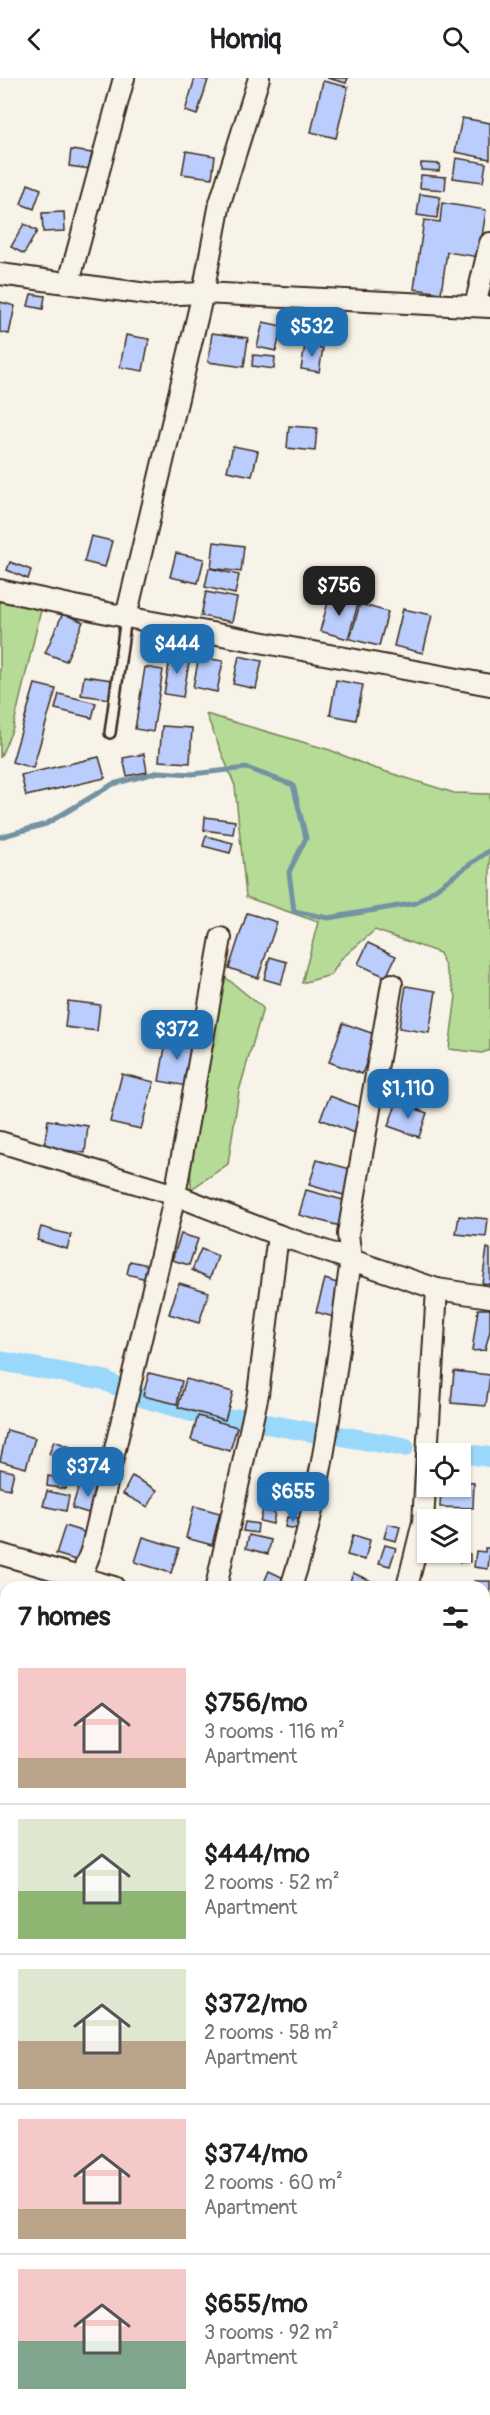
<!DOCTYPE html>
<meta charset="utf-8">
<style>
body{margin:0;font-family:Pangolin,sans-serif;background:#f6f6f6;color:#202124;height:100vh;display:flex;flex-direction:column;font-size:22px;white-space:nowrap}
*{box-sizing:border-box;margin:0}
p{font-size:20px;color:#757577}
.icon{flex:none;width:33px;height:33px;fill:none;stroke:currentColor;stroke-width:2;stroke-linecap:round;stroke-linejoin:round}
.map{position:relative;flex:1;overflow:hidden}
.side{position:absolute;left:0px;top:1503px;width:490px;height:834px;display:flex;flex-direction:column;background:#fff;border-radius:18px 18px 0 0;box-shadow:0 2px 4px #0004}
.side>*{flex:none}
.controls{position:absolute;left:417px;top:1365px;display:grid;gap:12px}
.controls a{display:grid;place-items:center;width:54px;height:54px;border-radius:0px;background:#fff;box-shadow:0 2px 4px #0004;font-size:30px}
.price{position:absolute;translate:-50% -51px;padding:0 14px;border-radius:12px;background:#1f6fb2;color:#fff;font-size:20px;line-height:39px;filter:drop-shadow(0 2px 3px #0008)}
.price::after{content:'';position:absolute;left:50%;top:36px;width:18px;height:14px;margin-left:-9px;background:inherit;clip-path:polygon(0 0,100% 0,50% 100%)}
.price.active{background:#222;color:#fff}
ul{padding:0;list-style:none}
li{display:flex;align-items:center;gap:18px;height:150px;padding:0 18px}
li+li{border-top:2px solid #e0e0e0}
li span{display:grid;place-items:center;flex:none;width:168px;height:120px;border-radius:0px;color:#555}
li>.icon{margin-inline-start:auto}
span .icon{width:72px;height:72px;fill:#fffc;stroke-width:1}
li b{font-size:26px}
h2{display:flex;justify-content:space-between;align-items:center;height:72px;padding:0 18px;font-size:26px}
header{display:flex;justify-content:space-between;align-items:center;height:78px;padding:0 18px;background:#fff;font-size:27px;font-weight:700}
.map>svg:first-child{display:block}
</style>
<header><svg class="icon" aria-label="back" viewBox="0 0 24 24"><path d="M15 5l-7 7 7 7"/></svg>Homiq<svg class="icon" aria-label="search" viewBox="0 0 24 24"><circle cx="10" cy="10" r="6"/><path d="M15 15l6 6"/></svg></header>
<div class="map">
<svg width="490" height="2337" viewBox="0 0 490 2337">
<rect width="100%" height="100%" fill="#f7f3e8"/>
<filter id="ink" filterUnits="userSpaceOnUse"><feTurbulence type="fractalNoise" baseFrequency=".0167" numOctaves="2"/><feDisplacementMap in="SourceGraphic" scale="12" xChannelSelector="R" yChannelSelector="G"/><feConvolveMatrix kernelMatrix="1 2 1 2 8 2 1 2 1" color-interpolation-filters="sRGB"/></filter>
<g filter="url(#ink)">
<g fill="#b5db96" stroke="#78825a" stroke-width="1.5">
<polygon points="0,521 41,532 13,650 0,680"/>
<polygon points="206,636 330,672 371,689 454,715 490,716 490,972 482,975 449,971 456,918 440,875 375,852 341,881 331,897 302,905 318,844 246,819 235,708"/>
<polygon points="224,898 263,930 239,1013 228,1086 193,1110 191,1114 190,1070 199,1005"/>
</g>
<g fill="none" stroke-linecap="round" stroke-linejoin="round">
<polyline stroke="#7392a2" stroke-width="5" points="0,759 46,746 113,706 159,694 192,696 247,690 293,707 306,760 289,794 294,833 328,840 416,825 490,772"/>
<g stroke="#99d8fa" stroke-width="20">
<polyline points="0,1283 104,1302 114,1307"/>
<polyline points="141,1319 222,1343 242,1340"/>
<polyline points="267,1346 311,1354"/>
<polyline points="341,1358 404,1369"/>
<polyline points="434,1372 490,1379"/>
<polyline points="0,1850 6,1849"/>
<polyline points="484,1927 490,1935"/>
</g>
</g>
<g fill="#bacdfd" stroke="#3b2a1e" stroke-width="1.5">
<polygon points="195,0 208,2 197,37 185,33"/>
<polygon points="327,0 348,0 346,5"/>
<polygon points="323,3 348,9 336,60 311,54"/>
<polygon points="462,40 490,45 490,81 455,74"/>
<polygon points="71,72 92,75 90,91 69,88"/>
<polygon points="186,73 215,78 212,100 182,96"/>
<polygon points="456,80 486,85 483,104 453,100"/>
<polygon points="421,85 440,86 439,93 421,92"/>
<polygon points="421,97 446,99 445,112 420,110"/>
<polygon points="28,106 41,111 34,131 21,126"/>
<polygon points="420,116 440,119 437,140 417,137"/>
<polygon points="442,125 486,132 479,179 447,174 441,215 414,211 424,142 440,144"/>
<polygon points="64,134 65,153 43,154 42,135"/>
<polygon points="24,146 37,153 24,176 11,169"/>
<polygon points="31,216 45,218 43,231 28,228"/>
<polygon points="0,224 15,228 9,256 0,254"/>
<polygon points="263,244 282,248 276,273 257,269"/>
<polygon points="212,255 248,260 244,289 208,284"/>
<polygon points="126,257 149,261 143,293 120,289"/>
<polygon points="305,267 323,270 319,294 301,291"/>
<polygon points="253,277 275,279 274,291 252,288"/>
<polygon points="289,348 317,350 315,373 287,370"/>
<polygon points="233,368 258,373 252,398 227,393"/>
<polygon points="91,458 112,463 105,489 84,484"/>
<polygon points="214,464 244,468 241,494 211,490"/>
<polygon points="176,475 204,481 198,505 170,499"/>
<polygon points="10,484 31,492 28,501 7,492"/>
<polygon points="209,490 239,497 235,516 205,509"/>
<polygon points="206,514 237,520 232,544 201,538"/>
<polygon points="330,517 358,526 348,561 320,553"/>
<polygon points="360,526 388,534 379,568 350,561"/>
<polygon points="403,531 432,537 423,575 394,568"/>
<polygon points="63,535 83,544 66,583 45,575"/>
<polygon points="171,575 190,579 183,619 164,616"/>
<polygon points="239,578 262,583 256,611 233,606"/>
<polygon points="199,579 223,583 217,614 193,609"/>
<polygon points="145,589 163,592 153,654 135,651"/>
<polygon points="84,598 112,602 109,621 81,617"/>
<polygon points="336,602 363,607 356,642 330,637"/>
<polygon points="35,606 56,611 33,690 12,684"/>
<polygon points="59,616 96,625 92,640 55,631"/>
<polygon points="162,648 192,650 190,685 159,683"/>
<polygon points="144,676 147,694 127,698 123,680"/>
<polygon points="99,679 105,700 26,718 21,697"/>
<polygon points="205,739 235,743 233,756 204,752"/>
<polygon points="206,758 233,765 230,775 203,768"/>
<polygon points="247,835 277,844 258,900 229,890"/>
<polygon points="368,865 396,878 386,899 358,886"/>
<polygon points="270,879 287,884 281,906 264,901"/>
<polygon points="406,908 436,913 429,955 399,950"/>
<polygon points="68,923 100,927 97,953 65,949"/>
<polygon points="343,945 377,957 362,996 329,984"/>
<polygon points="167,958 195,963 187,1008 159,1003"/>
<polygon points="122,996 154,1004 141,1051 110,1044"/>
<polygon points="330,1018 364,1031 354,1055 320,1041"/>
<polygon points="397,1024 427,1035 419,1059 388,1048"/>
<polygon points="48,1042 88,1048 85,1075 44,1069"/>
<polygon points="317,1082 354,1092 347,1118 309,1107"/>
<polygon points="306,1112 347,1123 340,1148 299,1137"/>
<polygon points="459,1138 488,1141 486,1159 456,1156"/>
<polygon points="41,1149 71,1157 67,1171 37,1162"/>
<polygon points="181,1156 198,1161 189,1187 172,1182"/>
<polygon points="487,1170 490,1171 490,1206 482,1205"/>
<polygon points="201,1171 218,1178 210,1200 192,1192"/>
<polygon points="130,1183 153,1188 150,1202 127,1196"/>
<polygon points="325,1201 343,1207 334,1239 316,1234"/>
<polygon points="179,1205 209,1214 199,1245 169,1236"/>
<polygon points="478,1231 490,1231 490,1253 485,1272 472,1273"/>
<polygon points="454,1293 490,1297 486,1328 451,1325"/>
<polygon points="149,1295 182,1303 177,1326 143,1318"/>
<polygon points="186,1301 233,1314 225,1342 178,1329"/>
<polygon points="198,1338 237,1349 230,1373 191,1362"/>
<polygon points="7,1352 35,1360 26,1390 0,1383"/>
<polygon points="54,1363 70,1369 65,1382 49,1376"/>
<polygon points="0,1391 14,1394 10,1411 0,1409"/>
<polygon points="48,1398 68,1401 66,1411 47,1408"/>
<polygon points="132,1398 157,1412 148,1429 123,1416"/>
<polygon points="80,1404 103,1411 95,1437 72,1430"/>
<polygon points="460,1404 474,1405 473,1430 440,1429 441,1408 460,1408"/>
<polygon points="47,1413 69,1418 66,1433 43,1428"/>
<polygon points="194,1428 220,1435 212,1467 186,1460"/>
<polygon points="263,1432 275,1435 273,1446 260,1443"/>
<polygon points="287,1439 301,1440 300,1451 285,1449"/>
<polygon points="245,1444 258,1446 257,1455 243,1453"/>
<polygon points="388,1446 400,1449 396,1463 384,1460"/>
<polygon points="65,1448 90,1456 82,1484 56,1476"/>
<polygon points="249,1457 271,1462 268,1476 246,1470"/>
<polygon points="353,1457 370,1462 365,1482 347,1477"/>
<polygon points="143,1459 179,1470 171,1495 135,1484"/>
<polygon points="385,1467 396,1470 390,1488 379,1485"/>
<polygon points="485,1470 490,1470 488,1491 474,1489 476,1473 485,1474"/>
<rect x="460" y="1476" width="10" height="8"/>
<polygon points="269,1493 290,1503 287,1509 262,1509"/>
<polygon points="353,1495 371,1503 369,1509 348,1509"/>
<polygon points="474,1503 490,1503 490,1528 484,1528 484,1509 474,1509"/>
<polygon points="6,1617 6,1644 0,1641 0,1629"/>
<polygon points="490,1754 490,1801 484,1799 484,1767"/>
<polygon points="0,1997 6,1997 6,2043 0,2042"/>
<polygon points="0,2055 6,2056 6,2100 0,2098"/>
<polygon points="487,2272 490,2275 490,2295 484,2300 484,2274"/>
<polygon points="71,2331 99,2331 98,2337 70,2337"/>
</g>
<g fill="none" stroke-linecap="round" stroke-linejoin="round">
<defs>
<polyline id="lane" points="110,655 126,539"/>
<g id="street">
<polyline points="0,196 154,217 203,215 490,229"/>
<polyline points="69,204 124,0"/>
<polyline points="475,228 490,165"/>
<polyline points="0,512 126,539 490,607"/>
<polyline points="126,539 203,215 220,125 259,0"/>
<polyline points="0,1064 175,1117 278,1157 437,1211 490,1219"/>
<polyline points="0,1476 114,1509"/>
<polyline points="77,1509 91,1473 175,1117 221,860"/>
<polyline points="216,1509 258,1316 278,1157"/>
<path d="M291,1509c35,-106 44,-217 60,-327l-3,-26 44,-250"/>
<polyline points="407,1509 423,1444 437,1211"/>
<polyline points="290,2337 292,2331"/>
</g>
<polyline id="secondary" points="484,1683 490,1664"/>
</defs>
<use href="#lane" stroke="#3b2a1e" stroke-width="14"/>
<use href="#street" stroke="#3b2a1e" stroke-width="24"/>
<use href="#secondary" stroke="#3b2a1e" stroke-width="32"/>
<g stroke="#3b2a1e" stroke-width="3" stroke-dasharray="1.5 4.5" stroke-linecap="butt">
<polyline points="477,2331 484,2337"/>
<polyline points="59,2337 60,2331"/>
</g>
<use href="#lane" stroke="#f7f3e8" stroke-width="9"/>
<use href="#street" stroke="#f7f3e8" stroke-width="20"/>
<use href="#secondary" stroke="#f7f3e8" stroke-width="27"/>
</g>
</g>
</svg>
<div class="controls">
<a><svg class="icon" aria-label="locate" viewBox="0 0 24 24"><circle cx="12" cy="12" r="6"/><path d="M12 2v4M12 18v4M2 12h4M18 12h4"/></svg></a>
<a><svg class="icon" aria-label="layers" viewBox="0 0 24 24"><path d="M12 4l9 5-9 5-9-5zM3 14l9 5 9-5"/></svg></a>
</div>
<b class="price" style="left:312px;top:280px">$532</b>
<b class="price active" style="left:339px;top:539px">$756</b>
<b class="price" style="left:177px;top:597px">$444</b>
<b class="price" style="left:177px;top:983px">$372</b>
<b class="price" style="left:408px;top:1042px">$1,110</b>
<b class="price" style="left:88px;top:1420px">$374</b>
<b class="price" style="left:293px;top:1445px">$655</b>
<section class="side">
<h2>7 homes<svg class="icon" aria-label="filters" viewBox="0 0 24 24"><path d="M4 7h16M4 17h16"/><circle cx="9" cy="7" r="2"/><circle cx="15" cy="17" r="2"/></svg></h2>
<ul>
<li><span style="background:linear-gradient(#f6c9c9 75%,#b9a48a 0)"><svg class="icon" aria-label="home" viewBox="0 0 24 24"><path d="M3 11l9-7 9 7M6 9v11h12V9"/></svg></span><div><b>$756/mo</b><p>3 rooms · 116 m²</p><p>Apartment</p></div></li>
<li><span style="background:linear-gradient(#dfe7d0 60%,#8fb573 0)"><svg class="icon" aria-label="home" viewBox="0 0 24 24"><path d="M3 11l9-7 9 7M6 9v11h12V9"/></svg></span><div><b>$444/mo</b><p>2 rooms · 52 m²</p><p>Apartment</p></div></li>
<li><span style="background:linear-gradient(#dfe7d0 60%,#b9a48a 0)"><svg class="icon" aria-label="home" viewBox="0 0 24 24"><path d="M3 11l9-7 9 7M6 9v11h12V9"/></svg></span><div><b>$372/mo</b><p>2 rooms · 58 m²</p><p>Apartment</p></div></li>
<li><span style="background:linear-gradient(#f6c9c9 75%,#b9a48a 0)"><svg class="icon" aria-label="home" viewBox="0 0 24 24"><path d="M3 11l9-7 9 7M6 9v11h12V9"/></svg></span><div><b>$374/mo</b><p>2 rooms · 60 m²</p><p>Apartment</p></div></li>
<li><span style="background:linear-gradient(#f6c9c9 60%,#7fa58c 0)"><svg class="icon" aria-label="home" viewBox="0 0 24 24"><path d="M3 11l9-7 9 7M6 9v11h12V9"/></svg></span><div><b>$655/mo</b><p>3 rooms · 92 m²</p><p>Apartment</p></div></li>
</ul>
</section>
</div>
